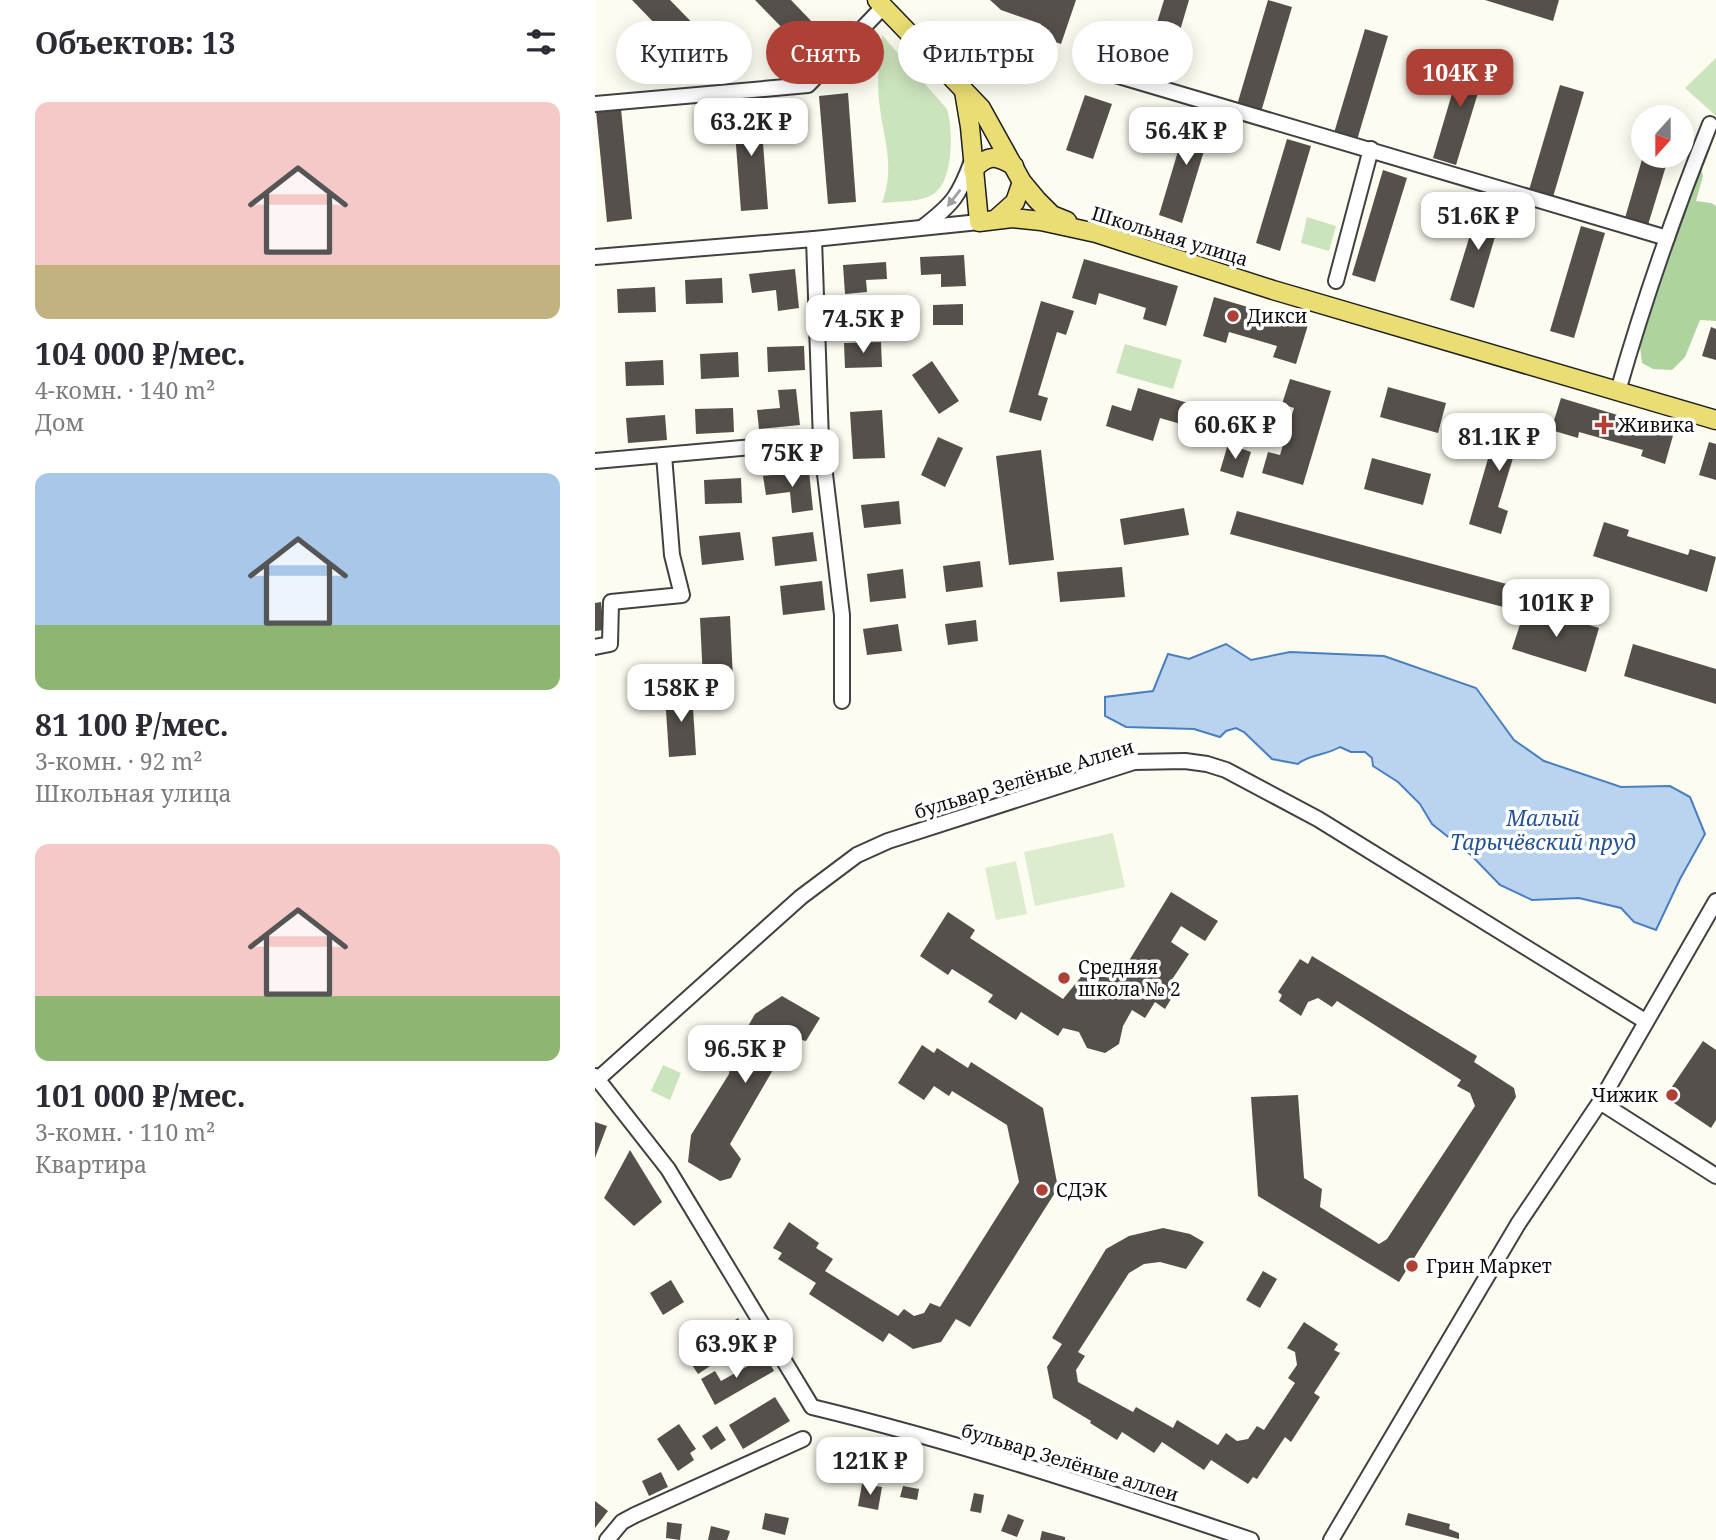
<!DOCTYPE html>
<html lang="ru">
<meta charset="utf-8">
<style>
body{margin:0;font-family:"Noto Serif",serif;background:#f7f7f7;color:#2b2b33;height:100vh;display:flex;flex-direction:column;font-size:26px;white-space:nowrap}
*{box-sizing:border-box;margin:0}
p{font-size:23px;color:#7c7c81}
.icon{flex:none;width:38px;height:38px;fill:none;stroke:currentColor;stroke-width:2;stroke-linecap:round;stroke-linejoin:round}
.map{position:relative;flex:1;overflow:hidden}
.sheet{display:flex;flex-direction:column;background:#fff;width:595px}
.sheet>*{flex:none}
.top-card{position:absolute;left:21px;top:21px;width:665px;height:63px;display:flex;gap:14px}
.needle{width:46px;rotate:201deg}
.fabs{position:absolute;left:1036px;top:105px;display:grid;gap:14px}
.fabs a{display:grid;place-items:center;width:63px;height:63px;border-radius:50%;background:#fff;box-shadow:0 4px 18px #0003;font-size:35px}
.price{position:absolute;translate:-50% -60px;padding:0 16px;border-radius:14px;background:#fff;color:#222;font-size:23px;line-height:46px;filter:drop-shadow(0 2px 4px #0008)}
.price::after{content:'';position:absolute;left:50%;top:42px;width:21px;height:16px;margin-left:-10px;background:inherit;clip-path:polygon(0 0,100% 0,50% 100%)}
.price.on{background:#ae4035;color:#fff}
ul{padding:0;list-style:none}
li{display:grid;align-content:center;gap:14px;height:371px;padding:0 35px}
li span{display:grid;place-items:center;height:217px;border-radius:14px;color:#555}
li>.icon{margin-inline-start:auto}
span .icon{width:126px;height:126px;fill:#fffc;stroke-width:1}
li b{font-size:30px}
h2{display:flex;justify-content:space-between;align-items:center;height:84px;padding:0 35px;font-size:30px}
.chip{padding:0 24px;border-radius:32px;background:#fff;box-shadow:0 4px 18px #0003;font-size:24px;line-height:63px}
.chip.on{background:#ae4035;color:#fff}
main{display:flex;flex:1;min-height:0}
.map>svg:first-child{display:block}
</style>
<main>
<section class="sheet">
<h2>Объектов: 13<svg class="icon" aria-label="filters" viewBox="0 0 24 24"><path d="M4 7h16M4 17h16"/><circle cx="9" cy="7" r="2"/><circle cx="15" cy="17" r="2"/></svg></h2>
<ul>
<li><span style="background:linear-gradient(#f6c9c9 75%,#c2b280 0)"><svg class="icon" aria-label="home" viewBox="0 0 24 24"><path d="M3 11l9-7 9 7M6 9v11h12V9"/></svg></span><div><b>104 000 ₽/мес.</b><p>4-комн. · 140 m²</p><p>Дом</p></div></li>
<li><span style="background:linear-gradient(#a9c7e8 70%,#8fb573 0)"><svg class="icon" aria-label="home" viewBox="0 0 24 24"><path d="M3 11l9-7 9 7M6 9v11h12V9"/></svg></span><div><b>81 100 ₽/мес.</b><p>3-комн. · 92 m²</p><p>Школьная улица</p></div></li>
<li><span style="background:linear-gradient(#f6c9c9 70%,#8fb573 0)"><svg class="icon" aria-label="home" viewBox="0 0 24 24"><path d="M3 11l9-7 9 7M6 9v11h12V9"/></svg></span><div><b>101 000 ₽/мес.</b><p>3-комн. · 110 m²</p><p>Квартира</p></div></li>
</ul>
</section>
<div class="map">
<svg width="1121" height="1540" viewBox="0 0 1121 1540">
<rect width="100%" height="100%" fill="#fdfcf0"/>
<g fill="#cce4bd">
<path d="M287,35l65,74c6,20 7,69 -12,84 -14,10 -37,8 -53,10 14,-37 1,-64 -3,-102 -2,-22 0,-44 3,-66z"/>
<polygon points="1121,58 1121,116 1090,88"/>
<polygon points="712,217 741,226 734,251 706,243"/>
<polygon points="530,344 587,360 578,389 521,373"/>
<polygon points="68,1065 86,1073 75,1100 56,1091"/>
</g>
<polygon fill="#afd39e" points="1106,168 1108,176 1101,201 1116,203 1121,206 1121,321 1105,320 1090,357 1077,370 1058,369 1047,363 1045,347 1055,303 1102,169"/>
<g fill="#deecce">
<polygon points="518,833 530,887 440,906 429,852"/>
<polygon points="421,861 432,914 401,920 390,868"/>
</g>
<path fill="#bad4ef" stroke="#497fbe" stroke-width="2" d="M631,644l25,16 39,-8 94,4 92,32 38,52 30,21 77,26 49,-1 20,11 15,37 -25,45 -24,51 -22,-8 -13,-14 -42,-10 -47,2 -32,-15 -29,-30 -39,-31 -12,-20 -22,-22 -25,-16 -1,-8 -7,-6h-14l-11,-5c-13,8 -33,8 -42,17l-26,-5 -28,-27 -8,-4 -10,3 -6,6 -26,-8 -68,-2 -21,-11v-19l48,-6 15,-37 21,5z"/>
<g fill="#55504b">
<polygon points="37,0 75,0 116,42 96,61"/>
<polygon points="160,0 196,0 222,27 203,44"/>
<polygon points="395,0 481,0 466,44 443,36 446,24 406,10"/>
<polygon points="569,0 594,0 569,85 545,78"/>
<polygon points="673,0 697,7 666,112 642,105"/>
<polygon points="890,0 964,0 958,21"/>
<polygon points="770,29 793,36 762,140 739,133"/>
<polygon points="869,53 893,60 861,165 838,158"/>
<polygon points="965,85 989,92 958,197 934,190"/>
<polygon points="253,93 261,202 233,204 224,96"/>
<polygon points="490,95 517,104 498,159 471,150"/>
<polygon points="165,104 173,209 146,211 138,106"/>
<polygon points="26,109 37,219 12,222 1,111"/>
<polygon points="595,111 619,118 587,223 564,215"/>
<polygon points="692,139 716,146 685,251 661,243"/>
<polygon points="1048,156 1074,156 1053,225 1030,218"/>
<polygon points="788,170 812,178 780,282 757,275"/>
<polygon points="887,196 910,203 879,308 855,300"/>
<polygon points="986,226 1010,233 979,338 955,331"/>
<polygon points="369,255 371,286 346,287 346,274 326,275 325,257"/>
<polygon points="489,259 583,286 571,326 548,319 551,308 504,293 501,305 477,298"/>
<polygon points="291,262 292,279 271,280 272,292 250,294 248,265"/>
<polygon points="200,269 204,308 183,311 181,290 157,293 154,274"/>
<polygon points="127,278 128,303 91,304 90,280"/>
<polygon points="60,287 61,312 23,313 22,289"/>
<polygon points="619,297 713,325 701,364 678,357 682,346 634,332 631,343 608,336"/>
<polygon points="446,301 479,311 471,335 462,332 443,395 453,398 446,421 414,412"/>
<polygon points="368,304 368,325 338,325 338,305"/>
<polygon points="1116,327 1121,329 1121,360 1107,356"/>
<polygon points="286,342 287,367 250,368 249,343"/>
<polygon points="209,346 210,370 173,372 172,347"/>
<polygon points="143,352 144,377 106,379 105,354"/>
<polygon points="68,360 69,385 31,386 30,362"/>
<polygon points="337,361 364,401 344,414 317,375"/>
<polygon points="695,379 736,391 708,485 667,473 673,452 685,455 699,408 687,404"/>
<polygon points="793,387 851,403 843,433 785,417"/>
<polygon points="543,388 596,404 589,425 565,418 558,441 511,426 517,405 536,411"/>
<polygon points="201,389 205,425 164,429 162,410 185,408 183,390"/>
<polygon points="966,398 1079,432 1070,464 1046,456 1048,450 984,432 983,438 956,430"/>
<polygon points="138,408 139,432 101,434 100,409"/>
<polygon points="287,410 290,458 258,459 255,412"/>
<polygon points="906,414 938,423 931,448 922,445 903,507 913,511 906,534 874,524"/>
<polygon points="70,415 72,440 33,443 31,418"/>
<polygon points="343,437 368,448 350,487 326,475"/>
<polygon points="1114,442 1121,444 1121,480 1104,475"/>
<polygon points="633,444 656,452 648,478 625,471"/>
<polygon points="446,450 459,560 414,565 401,456"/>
<polygon points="777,458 836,474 828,505 769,489"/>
<polygon points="214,471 218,510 197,513 195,492 171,495 168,476"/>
<polygon points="146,478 147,503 110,504 109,480"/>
<polygon points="304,501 306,524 269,528 266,505"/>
<polygon points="589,508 594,535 529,545 525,519"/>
<polygon points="642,511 919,586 912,608 635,534"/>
<polygon points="1009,522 1034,530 1032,536 1093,555 1095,549 1121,557 1112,592 998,556"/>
<polygon points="145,532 149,560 107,565 104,536"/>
<polygon points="218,532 222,561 180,566 177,537"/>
<polygon points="385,561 388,587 351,592 348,566"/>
<polygon points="527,567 530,597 465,602 462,572"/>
<polygon points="308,569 311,598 275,602 272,574"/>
<polygon points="227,581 230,610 188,615 185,586"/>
<polygon points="6,602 9,630 0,631 0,603"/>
<polygon points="931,606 1004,628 991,672 917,649"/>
<polygon points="135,616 138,679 108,680 105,618"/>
<polygon points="381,620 383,641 353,645 350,624"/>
<polygon points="303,624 307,651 272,655 268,629"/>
<polygon points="1038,644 1121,669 1121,704 1029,676"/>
<polygon points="97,692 101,755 74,757 70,694"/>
<polygon points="576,892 623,921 610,941 586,926 576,942 594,954 576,981 584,986 570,1009 560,1002 550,1018 537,1010 528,1026 524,1044 510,1053 492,1048 484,1032 468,1028 463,1036 426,1012 421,1020 393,1002 398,995 357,969 353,975 325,956 353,912 380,930 375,938 468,999 486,977 524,977"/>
<polygon points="717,956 882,1056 879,1062 919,1088 921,1097 804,1282 663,1196 656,1097 703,1095 709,1178 727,1189 725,1207 784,1244 792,1239 880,1106 875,1093 862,1086 866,1080 742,1001 737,1007 723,998 713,1002 706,1016 684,1001 687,995 683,992 705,959 713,964"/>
<polygon points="187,996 225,1018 211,1041 189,1036 174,1061 179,1068 135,1144 146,1159 136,1178 125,1181 93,1162 96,1135 134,1074 136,1056 160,1014"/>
<polygon points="1108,1041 1121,1050 1121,1120 1116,1128 1070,1097"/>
<polygon points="327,1045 339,1053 342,1048 373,1068 376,1062 448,1108 463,1188 375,1327 361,1319 346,1342 318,1349 294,1333 288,1342 214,1294 221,1283 183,1259 187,1253 178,1248 194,1222 224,1243 221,1248 238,1259 230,1271 303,1316 309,1309 319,1316 329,1313 335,1303 345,1307 424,1182 412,1125 357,1091 354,1096 339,1086 329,1100 303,1083"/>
<polygon points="0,1122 12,1126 0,1158"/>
<polygon points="35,1150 67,1202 39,1226 9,1198"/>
<polygon points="568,1228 595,1234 609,1242 591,1269 565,1262 549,1264 534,1273 483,1352 490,1356 481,1370 483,1382 538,1412 541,1407 578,1428 582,1420 623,1445 631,1433 642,1441 653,1439 662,1426 669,1430 700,1383 693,1378 702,1365 700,1352 692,1348 709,1322 743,1344 739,1350 745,1353 719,1393 725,1397 696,1442 690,1437 662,1479 658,1477 653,1484 616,1460 609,1470 567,1442 559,1453 527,1432 522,1440 495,1423 496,1421 458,1398 452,1367 467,1344 457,1338 511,1249 534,1236"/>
<polygon points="668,1271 682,1279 665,1308 651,1300"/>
<polygon points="76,1280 89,1302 68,1315 55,1293"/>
<polygon points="143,1318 155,1338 137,1350 125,1330"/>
<polygon points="117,1336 130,1356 103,1374 90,1354"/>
<polygon points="171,1356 179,1371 120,1405 106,1379 120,1371 126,1381"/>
<polygon points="180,1397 195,1421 148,1449 134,1425"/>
<polygon points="84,1424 101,1449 95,1453 99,1460 83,1471 62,1439"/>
<polygon points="122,1426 131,1440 116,1450 107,1436"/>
<polygon points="66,1472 73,1487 54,1496 47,1481"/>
<polygon points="267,1484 287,1487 283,1510 263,1506"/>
<polygon points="308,1486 324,1489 322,1500 305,1497"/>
<polygon points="379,1493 389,1495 386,1513 375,1511"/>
<polygon points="0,1501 13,1511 0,1528"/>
<polygon points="170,1513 194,1518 190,1535 167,1529"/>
<polygon points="813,1513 855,1524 854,1529 864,1533 864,1539 810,1525"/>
<polygon points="413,1514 429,1520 422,1537 406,1531"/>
<polygon points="72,1522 87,1524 85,1540 71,1538"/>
<polygon points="116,1526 135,1531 132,1540 113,1540"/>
<polygon points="447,1531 470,1537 470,1540 445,1540"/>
</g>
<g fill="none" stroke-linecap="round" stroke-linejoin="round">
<defs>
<g id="minor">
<polyline points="507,71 1072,238"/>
<polyline points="0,104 213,85 288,7"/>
<path d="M328,227c30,-23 36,-31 49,-66"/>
<polyline points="219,239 226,441 247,615 247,701"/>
<polyline points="0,257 219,239 384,222"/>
<polyline points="741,281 776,149"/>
<path d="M1023,391c26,-91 57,-180 92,-267"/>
<polyline points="0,461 226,441"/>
<polyline points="0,647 15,644 16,602 87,595 77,555 69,455"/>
<path d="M0,1076l73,93 144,238c149,36 295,84 439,133"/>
<polyline points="4,1078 206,897 262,855 293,841 539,762 590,761 612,764 631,770 723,819 1050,1021"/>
<polyline points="1005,1102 1121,1176"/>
<polyline points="12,1540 27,1522 40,1515 208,1439"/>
<polyline points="736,1540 923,1224 1005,1102 1121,901"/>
</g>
<g id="major">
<polyline points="282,0 386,108 427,182 442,200 457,215 472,221"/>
<polyline points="369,91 375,127 384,222 417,218 446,221 501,233 678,290 1121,420"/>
<path d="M378,170c15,-16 23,-15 41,-4"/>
<polyline points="401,219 420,202 427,182"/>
</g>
</defs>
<use href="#minor" stroke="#414141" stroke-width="18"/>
<use href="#major" stroke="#1f1f1f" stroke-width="21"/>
<use href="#minor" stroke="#fff" stroke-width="14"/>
<use href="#major" stroke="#e9dd74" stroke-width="18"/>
</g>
<defs><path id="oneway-solid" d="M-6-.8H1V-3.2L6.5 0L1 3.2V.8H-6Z" transform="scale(1.75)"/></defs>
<use fill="#9f9f9f" href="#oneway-solid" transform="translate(359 198) rotate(128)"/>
<g fill="#ae4035" stroke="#fff" stroke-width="2.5">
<circle cx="638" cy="316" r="7"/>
<path d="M1005.5 414.5h7v7h7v7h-7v7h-7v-7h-7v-7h7z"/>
<circle cx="469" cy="978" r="7"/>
<circle cx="1077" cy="1095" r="7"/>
<circle cx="447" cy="1190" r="7"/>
<circle cx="817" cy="1266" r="7"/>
</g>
<g text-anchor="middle" stroke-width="7" stroke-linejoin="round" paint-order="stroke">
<g font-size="19" fill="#0e0e0e" stroke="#fff">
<text transform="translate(575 236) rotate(17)" y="7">Школьная улица</text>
<text transform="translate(429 779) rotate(-17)" y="7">бульвар Зелёные Аллеи</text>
<text transform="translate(475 1462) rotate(17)" y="7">бульвар Зелёные аллеи</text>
</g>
<g font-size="19" fill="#0e0e0e" stroke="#fff" text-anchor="start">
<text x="652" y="323">Дикси</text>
<text x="1023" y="432">Живика</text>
<text x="483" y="974">Средняя<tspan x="483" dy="22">школа № 2</tspan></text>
<text x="1063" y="1102" text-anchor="end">Чижик</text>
<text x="461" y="1197">СДЭК</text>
<text x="831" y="1273">Грин Маркет</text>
</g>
<g font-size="21" font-style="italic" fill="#255392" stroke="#fff">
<text x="948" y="826">Малый<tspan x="948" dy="24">Тарычёвский пруд</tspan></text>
</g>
</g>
</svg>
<div class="fabs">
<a><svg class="needle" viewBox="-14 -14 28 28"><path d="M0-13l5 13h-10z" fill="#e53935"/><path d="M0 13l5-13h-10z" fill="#7c7c81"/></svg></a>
</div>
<b class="price on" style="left:865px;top:109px">104K ₽</b>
<b class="price" style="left:156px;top:158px">63.2K ₽</b>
<b class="price" style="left:591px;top:167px">56.4K ₽</b>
<b class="price" style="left:883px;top:252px">51.6K ₽</b>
<b class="price" style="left:268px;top:355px">74.5K ₽</b>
<b class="price" style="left:640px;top:461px">60.6K ₽</b>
<b class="price" style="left:904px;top:473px">81.1K ₽</b>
<b class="price" style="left:197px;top:489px">75K ₽</b>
<b class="price" style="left:961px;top:639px">101K ₽</b>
<b class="price" style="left:86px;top:724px">158K ₽</b>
<b class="price" style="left:150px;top:1085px">96.5K ₽</b>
<b class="price" style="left:141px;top:1380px">63.9K ₽</b>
<b class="price" style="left:275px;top:1497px">121K ₽</b>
<div class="top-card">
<a class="chip">Купить</a>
<a class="chip on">Снять</a>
<a class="chip">Фильтры</a>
<a class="chip">Новое</a>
</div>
</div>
</main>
